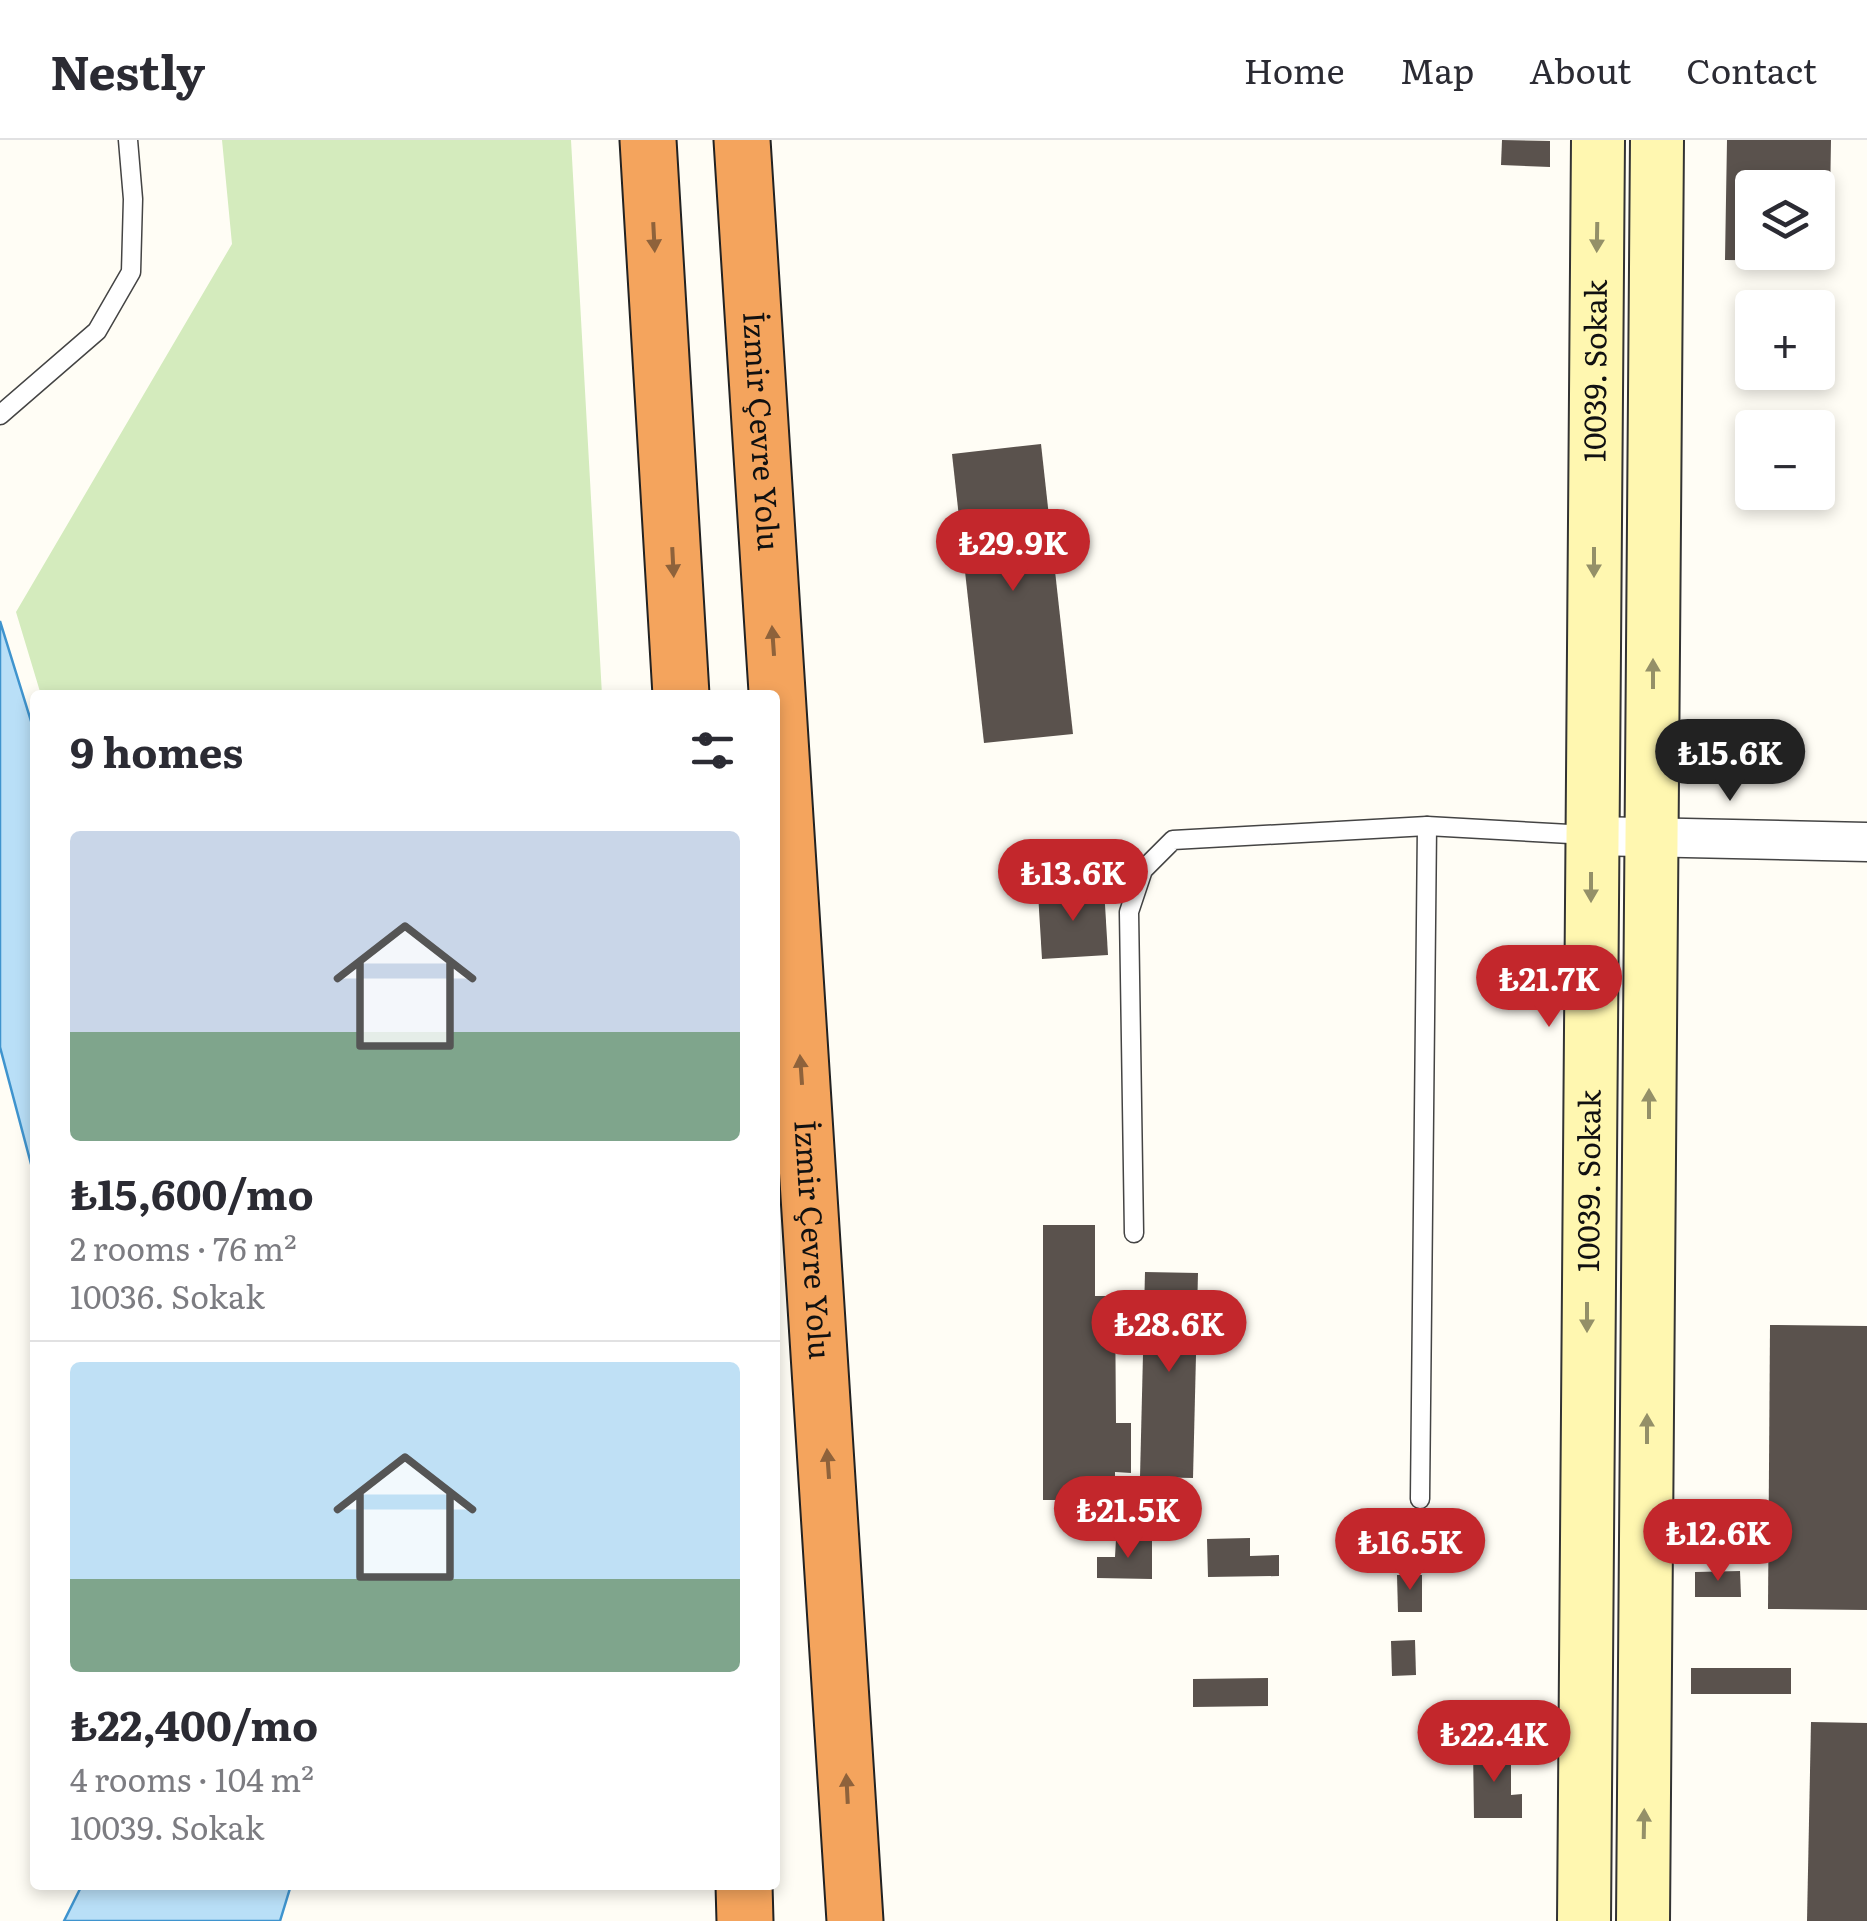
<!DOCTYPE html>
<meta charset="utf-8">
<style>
body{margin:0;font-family:Literata,serif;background:#f2f2f3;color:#2b2b33;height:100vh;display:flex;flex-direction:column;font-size:38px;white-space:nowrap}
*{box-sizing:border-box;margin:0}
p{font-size:32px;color:#7c7c81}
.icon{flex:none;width:55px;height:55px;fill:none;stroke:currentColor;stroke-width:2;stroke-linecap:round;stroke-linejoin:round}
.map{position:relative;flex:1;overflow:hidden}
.sheet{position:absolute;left:30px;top:550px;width:750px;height:1200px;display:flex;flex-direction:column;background:#fff;border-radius:10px;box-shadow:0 5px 15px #0003}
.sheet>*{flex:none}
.buttons{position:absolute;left:1735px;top:30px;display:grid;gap:20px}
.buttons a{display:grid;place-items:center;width:100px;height:100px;border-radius:10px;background:#fff;box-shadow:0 5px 15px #0003;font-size:50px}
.price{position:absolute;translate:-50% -85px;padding:0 22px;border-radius:35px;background:#c3272c;color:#fff;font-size:32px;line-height:65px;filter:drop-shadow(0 2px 5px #0008)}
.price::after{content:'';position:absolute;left:50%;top:60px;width:30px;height:22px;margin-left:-15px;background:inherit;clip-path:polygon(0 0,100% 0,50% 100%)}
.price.current{background:#222;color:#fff}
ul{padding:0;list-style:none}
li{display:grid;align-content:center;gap:20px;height:530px;padding:0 40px}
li+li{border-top:2px solid #e1e1e2}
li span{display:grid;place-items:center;height:310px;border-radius:10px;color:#555}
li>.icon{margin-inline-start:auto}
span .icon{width:180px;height:180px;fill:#fffc;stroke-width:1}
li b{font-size:42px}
h2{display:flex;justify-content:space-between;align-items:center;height:120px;padding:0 40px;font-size:42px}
header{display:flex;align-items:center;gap:60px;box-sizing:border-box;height:140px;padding:0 50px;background:#fff;border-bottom:2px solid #e1e1e2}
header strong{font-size:48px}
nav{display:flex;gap:55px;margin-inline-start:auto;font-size:35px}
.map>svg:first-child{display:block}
</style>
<header>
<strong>Nestly</strong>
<nav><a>Home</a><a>Map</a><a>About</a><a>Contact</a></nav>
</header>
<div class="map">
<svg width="1867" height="1781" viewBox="0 0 1867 1781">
<rect width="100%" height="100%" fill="#fffdf5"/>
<polygon fill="#d4ebbd" points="222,0 571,0 602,555 41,555 16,472 232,104"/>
<g fill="#b9dff7" stroke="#3f94ce" stroke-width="2.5">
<polygon points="0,481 35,594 35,1039 0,907"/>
<polygon points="82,1745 291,1745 280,1781 64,1781"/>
</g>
<g fill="#5a524d" fill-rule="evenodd">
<polygon points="1502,0 1550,1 1550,27 1501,25"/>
<path d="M1727,0h104l-2,121 -104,-1zM1752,48h66v64h-66z"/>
<polygon points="1041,304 1073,594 984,603 952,314"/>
<polygon points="1104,748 1108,815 1042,819 1038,753"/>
<polygon points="1043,1085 1095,1085 1095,1156 1115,1156 1116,1283 1131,1283 1131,1333 1115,1332 1115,1351 1091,1351 1091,1360 1043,1360"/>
<polygon points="1145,1132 1198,1133 1193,1338 1140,1337"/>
<polygon points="1770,1185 1867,1186 1867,1470 1768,1469"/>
<polygon points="1382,1390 1424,1391 1424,1420 1382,1420"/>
<polygon points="1250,1398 1250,1416 1279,1415 1279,1436 1208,1437 1207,1399"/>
<polygon points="1116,1399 1152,1399 1152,1439 1097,1438 1097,1417 1115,1417"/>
<polygon points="1740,1431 1741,1457 1695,1457 1695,1432"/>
<polygon points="1397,1435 1422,1435 1422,1472 1398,1472"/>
<polygon points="1415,1500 1416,1535 1392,1536 1391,1501"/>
<rect x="1691" y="1528" width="100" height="26"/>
<polygon points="1268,1538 1268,1566 1193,1567 1193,1539"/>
<polygon points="1811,1582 1867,1583 1867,1781 1807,1781"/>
<polygon points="1511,1607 1511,1655 1522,1654 1522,1678 1474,1678 1473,1608"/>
</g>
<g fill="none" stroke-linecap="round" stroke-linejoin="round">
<defs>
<g id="lane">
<polyline points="0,275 97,191 131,132 133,59 128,0"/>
<polyline points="1134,1093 1129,772 1143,730 1173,700 1427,686 1588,695"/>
<polyline points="1420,1359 1427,686"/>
</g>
<polyline id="street" points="1592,696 1867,702"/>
<g id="secondary">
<path id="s1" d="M1584,1781l14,-1781"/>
<polyline points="1643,1781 1657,0"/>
</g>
<g id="highway">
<polyline points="648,0 681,555"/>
<path id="s2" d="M742,0l113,1781"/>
<polyline points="744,1745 745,1781"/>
</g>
</defs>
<use href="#lane" stroke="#444" stroke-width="21"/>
<use href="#street" stroke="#444" stroke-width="41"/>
<use href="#secondary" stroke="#333" stroke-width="56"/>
<use href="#highway" stroke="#222" stroke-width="59"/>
<use href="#lane" stroke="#fff" stroke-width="18"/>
<use href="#street" stroke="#fff" stroke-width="38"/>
<use href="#secondary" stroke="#fff7b0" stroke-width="52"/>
<use href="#highway" stroke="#f4a45d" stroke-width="55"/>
</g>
<defs><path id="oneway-solid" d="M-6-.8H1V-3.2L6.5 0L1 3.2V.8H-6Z" transform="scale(2.5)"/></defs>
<g fill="#8e623b">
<use href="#oneway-solid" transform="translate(654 97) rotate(87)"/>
<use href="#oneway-solid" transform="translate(673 422) rotate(87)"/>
<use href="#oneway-solid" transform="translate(773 501) rotate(-94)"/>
<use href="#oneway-solid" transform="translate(801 930) rotate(-94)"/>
<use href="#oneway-solid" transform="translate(828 1324) rotate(-94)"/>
<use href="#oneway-solid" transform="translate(847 1649) rotate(-93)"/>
</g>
<g fill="#949068">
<use href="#oneway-solid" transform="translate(1597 97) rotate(91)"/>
<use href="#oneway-solid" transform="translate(1594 422) rotate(90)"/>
<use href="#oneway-solid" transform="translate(1653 534) rotate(-90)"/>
<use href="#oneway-solid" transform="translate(1591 747) rotate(90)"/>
<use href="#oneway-solid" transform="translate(1649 964) rotate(-90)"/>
<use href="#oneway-solid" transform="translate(1587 1177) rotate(90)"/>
<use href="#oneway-solid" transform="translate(1647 1289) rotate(-90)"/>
<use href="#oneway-solid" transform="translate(1644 1684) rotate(-89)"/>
</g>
<g text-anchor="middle" stroke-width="10" stroke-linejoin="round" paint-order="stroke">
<g font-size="30" fill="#111" stroke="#fff">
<text dy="10" stroke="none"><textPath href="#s1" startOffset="1550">10039. Sokak</textPath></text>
<text dy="10" stroke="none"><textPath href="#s2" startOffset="292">İzmir Çevre Yolu</textPath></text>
<text dy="10" stroke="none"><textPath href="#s1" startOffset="740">10039. Sokak</textPath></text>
<text dy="10" stroke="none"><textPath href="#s2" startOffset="1102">İzmir Çevre Yolu</textPath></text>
</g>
</g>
</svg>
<div class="buttons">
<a><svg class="icon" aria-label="layers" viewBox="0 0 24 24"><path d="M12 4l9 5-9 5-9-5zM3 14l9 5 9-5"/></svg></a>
<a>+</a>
<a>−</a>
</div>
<b class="price" style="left:1013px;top:454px">₺29.9K</b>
<b class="price current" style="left:1730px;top:664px">₺15.6K</b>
<b class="price" style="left:1073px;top:784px">₺13.6K</b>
<b class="price" style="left:1549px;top:890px">₺21.7K</b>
<b class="price" style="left:1169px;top:1235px">₺28.6K</b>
<b class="price" style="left:1128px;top:1421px">₺21.5K</b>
<b class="price" style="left:1718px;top:1444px">₺12.6K</b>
<b class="price" style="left:1410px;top:1453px">₺16.5K</b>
<b class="price" style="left:1494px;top:1645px">₺22.4K</b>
<section class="sheet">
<h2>9 homes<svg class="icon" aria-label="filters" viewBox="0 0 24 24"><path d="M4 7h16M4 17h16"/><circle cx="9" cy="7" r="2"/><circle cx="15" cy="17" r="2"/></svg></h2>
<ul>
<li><span style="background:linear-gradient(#c9d6e8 65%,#7fa58c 0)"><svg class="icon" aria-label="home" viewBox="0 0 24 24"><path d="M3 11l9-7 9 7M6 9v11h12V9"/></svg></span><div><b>₺15,600/mo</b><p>2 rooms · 76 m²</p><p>10036. Sokak</p></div></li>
<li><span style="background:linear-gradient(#bfe0f5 70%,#7fa58c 0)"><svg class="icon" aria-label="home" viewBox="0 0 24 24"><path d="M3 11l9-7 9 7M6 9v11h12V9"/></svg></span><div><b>₺22,400/mo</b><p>4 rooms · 104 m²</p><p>10039. Sokak</p></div></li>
</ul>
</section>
</div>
